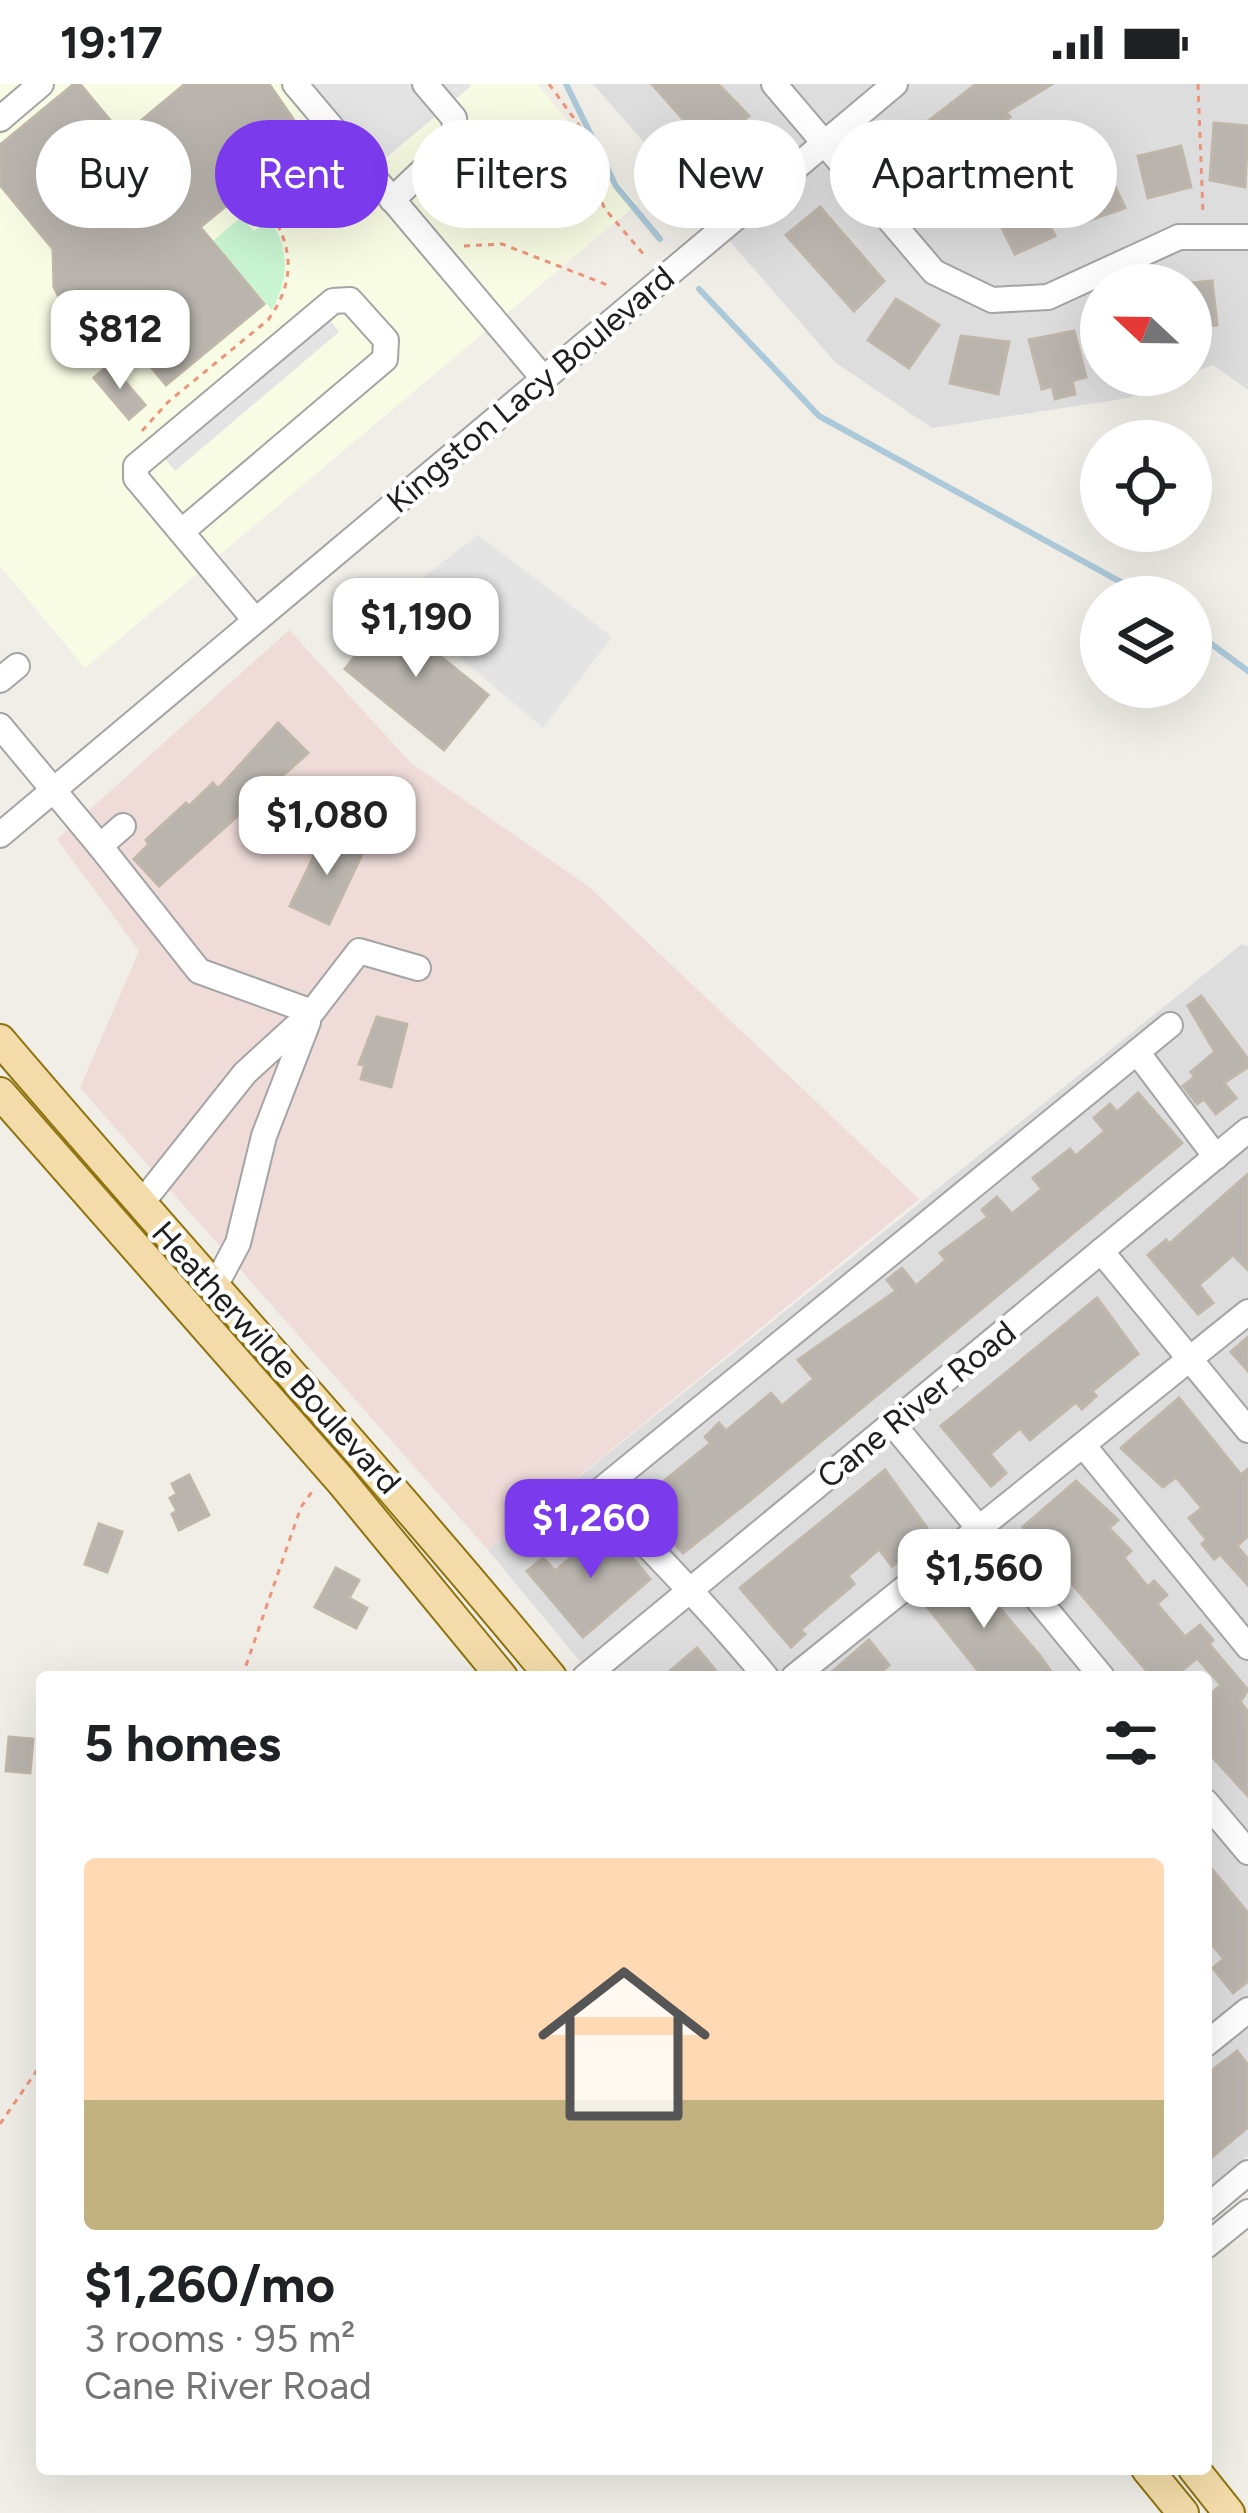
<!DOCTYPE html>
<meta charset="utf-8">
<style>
body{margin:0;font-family:Figtree,sans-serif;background:#f2f2f2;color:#202124;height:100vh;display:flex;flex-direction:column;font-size:45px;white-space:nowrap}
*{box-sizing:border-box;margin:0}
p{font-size:39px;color:#757577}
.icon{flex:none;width:66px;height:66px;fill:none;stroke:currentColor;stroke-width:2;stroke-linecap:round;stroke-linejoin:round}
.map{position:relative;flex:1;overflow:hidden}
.sheet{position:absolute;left:36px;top:1587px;width:1176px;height:804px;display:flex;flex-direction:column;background:#fff;border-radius:12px;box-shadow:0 12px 48px #0002}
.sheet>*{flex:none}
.hud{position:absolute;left:36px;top:36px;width:1176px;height:108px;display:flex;gap:24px}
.needle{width:78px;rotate:292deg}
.controls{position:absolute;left:1080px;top:180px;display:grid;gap:24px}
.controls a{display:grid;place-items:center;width:132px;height:132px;border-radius:50%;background:#fff;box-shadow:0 12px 48px #0002;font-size:60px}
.price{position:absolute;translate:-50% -102px;padding:0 27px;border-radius:24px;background:#fff;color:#222;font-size:39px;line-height:78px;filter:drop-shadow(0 3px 6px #0008)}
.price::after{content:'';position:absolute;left:50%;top:72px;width:36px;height:27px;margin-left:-18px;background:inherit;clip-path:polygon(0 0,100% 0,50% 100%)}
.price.on{background:#7c3aed;color:#fff}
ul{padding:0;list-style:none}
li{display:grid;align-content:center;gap:24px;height:636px;padding:0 48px}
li+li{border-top:3px solid #e0e0e0}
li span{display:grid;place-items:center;height:372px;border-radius:12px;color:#555}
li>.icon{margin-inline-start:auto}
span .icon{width:216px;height:216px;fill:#fffc;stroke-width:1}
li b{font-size:51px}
h2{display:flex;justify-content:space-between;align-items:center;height:144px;padding:0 48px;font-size:51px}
.pill{padding:0 42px;border-radius:54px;background:#fff;box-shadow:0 12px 48px #0002;font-size:42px;line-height:108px}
.pill.on{background:#7c3aed;color:#fff}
.status{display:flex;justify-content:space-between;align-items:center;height:84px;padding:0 60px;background:#fff;direction:ltr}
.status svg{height:33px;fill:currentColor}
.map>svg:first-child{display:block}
</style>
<div class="status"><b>19:17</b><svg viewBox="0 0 49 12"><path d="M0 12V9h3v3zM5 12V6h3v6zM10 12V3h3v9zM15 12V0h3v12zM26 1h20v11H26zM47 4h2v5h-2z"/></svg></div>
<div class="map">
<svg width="1248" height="2429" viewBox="0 0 1248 2429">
<rect width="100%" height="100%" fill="#f0eee7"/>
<g fill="#dedddd">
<polygon points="593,0 1248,0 1248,306 1213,281 1191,289 1191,201 1101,201 1101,291 1186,291 1128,314 932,344 835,278"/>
<polygon points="1242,860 1248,862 1248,2072 1206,2107 1206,1593 593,1593 488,1466"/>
</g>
<polygon fill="#efdcd9" points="289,546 411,679 589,803 919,1115 488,1466 80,1004 139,867 57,755"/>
<polygon fill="#f9fce4" points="0,0 537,0 637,120 85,584 0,482"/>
<path fill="#c9f5d2" d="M241,133l13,14 15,-12c21,27 20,62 3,91l-60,-68z"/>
<g fill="#e4e4e4">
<polygon points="313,0 469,0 471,2 380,79"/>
<polygon points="330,236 339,248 175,387 165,375"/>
<polygon points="478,451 612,553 543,644 398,521 426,491"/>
</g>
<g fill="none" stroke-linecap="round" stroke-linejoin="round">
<g stroke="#acc9d9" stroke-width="6">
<polyline points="566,0 616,102 660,155"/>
<polyline points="699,205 819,332 1148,513"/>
<polyline points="1191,545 1248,587"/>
</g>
</g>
<g fill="#b9b4ad" stroke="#c0b7ab" stroke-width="3">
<polygon points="74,0 80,0 123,52 185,0 269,0 293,35 287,40 311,68 244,131 232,117 200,143 264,220 166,301 95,215 71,236 54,203 53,165 0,101 0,61"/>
<polygon points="652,0 718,0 749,32 742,37 758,56 725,83"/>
<polygon points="976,0 1052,0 1006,28 1010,33 919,103 896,76 901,72 894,64"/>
<polygon points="1214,39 1248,42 1245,103 1210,96"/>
<polygon points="1181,62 1191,103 1148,114 1138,72"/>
<polygon points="1103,76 1125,124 1082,139 1062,96"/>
<polygon points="1031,101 1055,152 1015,170 994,128 1010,120 1007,113"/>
<polygon points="820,123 884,197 854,227 786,151"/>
<polygon points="1212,197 1217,241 1191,245 1191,199"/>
<polygon points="896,215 939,241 909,284 868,256"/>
<polygon points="1074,247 1086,293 1072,297 1075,310 1055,315 1052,302 1042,305 1029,256"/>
<polygon points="961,252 1009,258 998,310 950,299"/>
<polygon points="110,280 145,321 129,335 94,294"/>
<polygon points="393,524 435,559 431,565 488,611 444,666 345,585"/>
<polygon points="278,639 308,669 159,802 134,775 149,760 146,756 186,719 189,722 213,699 218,705"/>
<polygon points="326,747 364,766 329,840 290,822"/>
<polygon points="1201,912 1248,975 1248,983 1224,999 1236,1014 1216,1030 1204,1015 1197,1020 1183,1002 1195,993 1191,988 1215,968 1188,922"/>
<polygon points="377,933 407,940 391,1003 361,995 365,981 359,980"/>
<polygon points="1138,1009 1182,1059 749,1417 683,1469 637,1419 711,1359 705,1353 719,1339 726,1347 771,1309 782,1322 814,1295 798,1276 896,1207 887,1196 902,1184 916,1202 946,1176 940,1169 988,1133 982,1126 997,1113 1012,1130 1042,1105 1033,1094 1070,1065 1076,1072 1105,1047 1094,1034 1110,1020 1117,1028"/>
<polygon points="1248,1090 1248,1186 1233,1171 1199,1201 1213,1219 1198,1230 1148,1171 1166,1156 1169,1160"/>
<polygon points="1097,1214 1138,1270 1092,1307 1096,1312 1082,1325 1076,1318 1030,1356 1020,1344 990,1370 1006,1389 991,1402 941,1342"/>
<polygon points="1248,1253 1248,1287 1231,1268"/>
<polygon points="1179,1314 1241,1391 1248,1385 1248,1452 1237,1462 1248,1475 1248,1501 1220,1470 1214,1475 1202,1460 1207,1456 1189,1434 1202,1424 1176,1393 1163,1403 1121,1364"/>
<polygon points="885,1386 927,1444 903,1464 907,1470 892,1482 879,1465 848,1492 854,1500 800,1546 805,1550 791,1563 740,1504"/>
<polygon points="189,1391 209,1431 179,1446 172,1430 177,1427 170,1414 177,1410 172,1400"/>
<polygon points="1076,1397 1118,1436 1109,1444 1131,1467 1124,1474 1148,1503 1154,1497 1167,1511 1157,1520 1185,1553 1200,1541 1213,1556 1209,1560 1248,1606 1240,1618 1248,1628 1248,1712 1206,1666 1206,1614 1221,1601 1197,1574 1174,1593 1152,1593 1023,1443"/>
<polygon points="99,1440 122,1448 107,1488 85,1480"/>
<polygon points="607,1443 650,1495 583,1553 527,1487 543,1474 555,1487"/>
<polygon points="965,1483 1040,1572 1055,1593 984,1593 980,1589 924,1519"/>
<polygon points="336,1484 359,1496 349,1514 367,1524 356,1544 315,1523"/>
<polygon points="869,1556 889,1581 875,1593 826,1593"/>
<polygon points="697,1564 721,1593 663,1593"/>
<polygon points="9,1653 33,1655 30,1689 6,1687"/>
<polygon points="1206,1778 1248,1829 1248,1897 1233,1909 1213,1884 1224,1875 1206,1853"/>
<polygon points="1237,1967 1248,1981 1248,2043 1206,2078 1206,1991"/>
</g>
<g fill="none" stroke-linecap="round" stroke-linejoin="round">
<defs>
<g id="minor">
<polyline points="295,0 543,294"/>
<polyline points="774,0 934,188 992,216 1048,213 1179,153 1248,153"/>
<polyline points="0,35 41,0"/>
<polyline points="392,116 456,55 454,34 425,0"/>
<polyline points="181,448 385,275 386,256 350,216 333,217 136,382 136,394 255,536"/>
<polyline points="0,596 17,582"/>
<polyline points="0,642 100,762"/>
<polyline points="123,742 100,762 199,887 312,928"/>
<polyline points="0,751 895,0"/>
<polyline points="1137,968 1216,1073"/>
<polyline points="140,1121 245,989 312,928 359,867 418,884"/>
<polyline points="1101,1167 1248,1346"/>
<polyline points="213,1206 238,1159 264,1052 308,938"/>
<polyline points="892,1339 1102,1593"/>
<polyline points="1083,1361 1248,1563"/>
<path d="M597,1409c58,61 116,119 169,184"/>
<polyline points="536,1459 1170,941"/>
<polyline points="585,1593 1248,1046"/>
<polyline points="794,1593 1248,1228"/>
<polyline points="1206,1718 1248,1768"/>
<polyline points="1206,1960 1248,1926"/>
<polyline points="1206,2124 1248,2089"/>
<polyline points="1206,2162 1248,2128"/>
</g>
<g id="major">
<path d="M0,956c182,214 372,420 551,637"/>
<polyline points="0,1009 341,1397 502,1593"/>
<polyline points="1147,2385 1183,2429"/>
<polyline points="1194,2385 1229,2429"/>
</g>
</defs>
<use href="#minor" stroke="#a4a4a4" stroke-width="28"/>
<use href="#major" stroke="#8e730e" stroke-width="34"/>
<g stroke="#ed957b" stroke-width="3" stroke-dasharray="6 6" stroke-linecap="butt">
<polyline points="549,0 581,44 591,96 605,125 645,172"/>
<polyline points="1198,0 1203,129"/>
<polyline points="464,162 502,160 610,202"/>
<path d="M142,347l26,-29 100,-82c26,-36 27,-70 2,-108l44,-39 30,35 15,-13"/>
<polyline points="242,1593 301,1423 314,1405"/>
<polyline points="0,2040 42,1979"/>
</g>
<use href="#minor" stroke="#fff" stroke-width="24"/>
<use href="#major" stroke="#f3dca9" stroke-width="30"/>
</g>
<g text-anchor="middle" stroke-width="9" stroke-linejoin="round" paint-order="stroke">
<g font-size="33" fill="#202020" stroke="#fff">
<text transform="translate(530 305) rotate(-40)" y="12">Kingston Lacy Boulevard</text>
<text transform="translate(277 1273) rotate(48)" y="12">Heatherwilde Boulevard</text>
<text transform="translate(916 1320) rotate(-39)" y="12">Cane River Road</text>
</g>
</g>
</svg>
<div class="controls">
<a><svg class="needle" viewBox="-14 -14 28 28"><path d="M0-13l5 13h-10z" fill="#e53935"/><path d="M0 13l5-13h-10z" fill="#757577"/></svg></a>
<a><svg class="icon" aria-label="locate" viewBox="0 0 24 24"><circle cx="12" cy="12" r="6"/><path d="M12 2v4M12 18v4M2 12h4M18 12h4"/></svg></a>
<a><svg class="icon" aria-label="layers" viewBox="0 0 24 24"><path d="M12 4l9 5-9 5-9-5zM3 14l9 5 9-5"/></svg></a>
</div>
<b class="price" style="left:120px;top:308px">$812</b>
<b class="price" style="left:416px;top:596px">$1,190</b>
<b class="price" style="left:327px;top:794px">$1,080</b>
<b class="price on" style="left:591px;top:1497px">$1,260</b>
<b class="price" style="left:984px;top:1547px">$1,560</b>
<div class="hud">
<a class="pill">Buy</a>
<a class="pill on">Rent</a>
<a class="pill">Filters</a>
<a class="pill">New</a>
<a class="pill">Apartment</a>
</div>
<section class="sheet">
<h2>5 homes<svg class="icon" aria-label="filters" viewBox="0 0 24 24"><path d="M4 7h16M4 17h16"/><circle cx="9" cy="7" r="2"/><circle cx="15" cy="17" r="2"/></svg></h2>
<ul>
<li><span style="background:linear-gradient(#ffd9b3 65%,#c2b280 0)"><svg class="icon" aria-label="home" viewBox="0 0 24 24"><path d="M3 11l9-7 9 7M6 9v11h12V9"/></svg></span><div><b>$1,260/mo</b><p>3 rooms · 95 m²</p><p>Cane River Road</p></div></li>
</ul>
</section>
</div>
